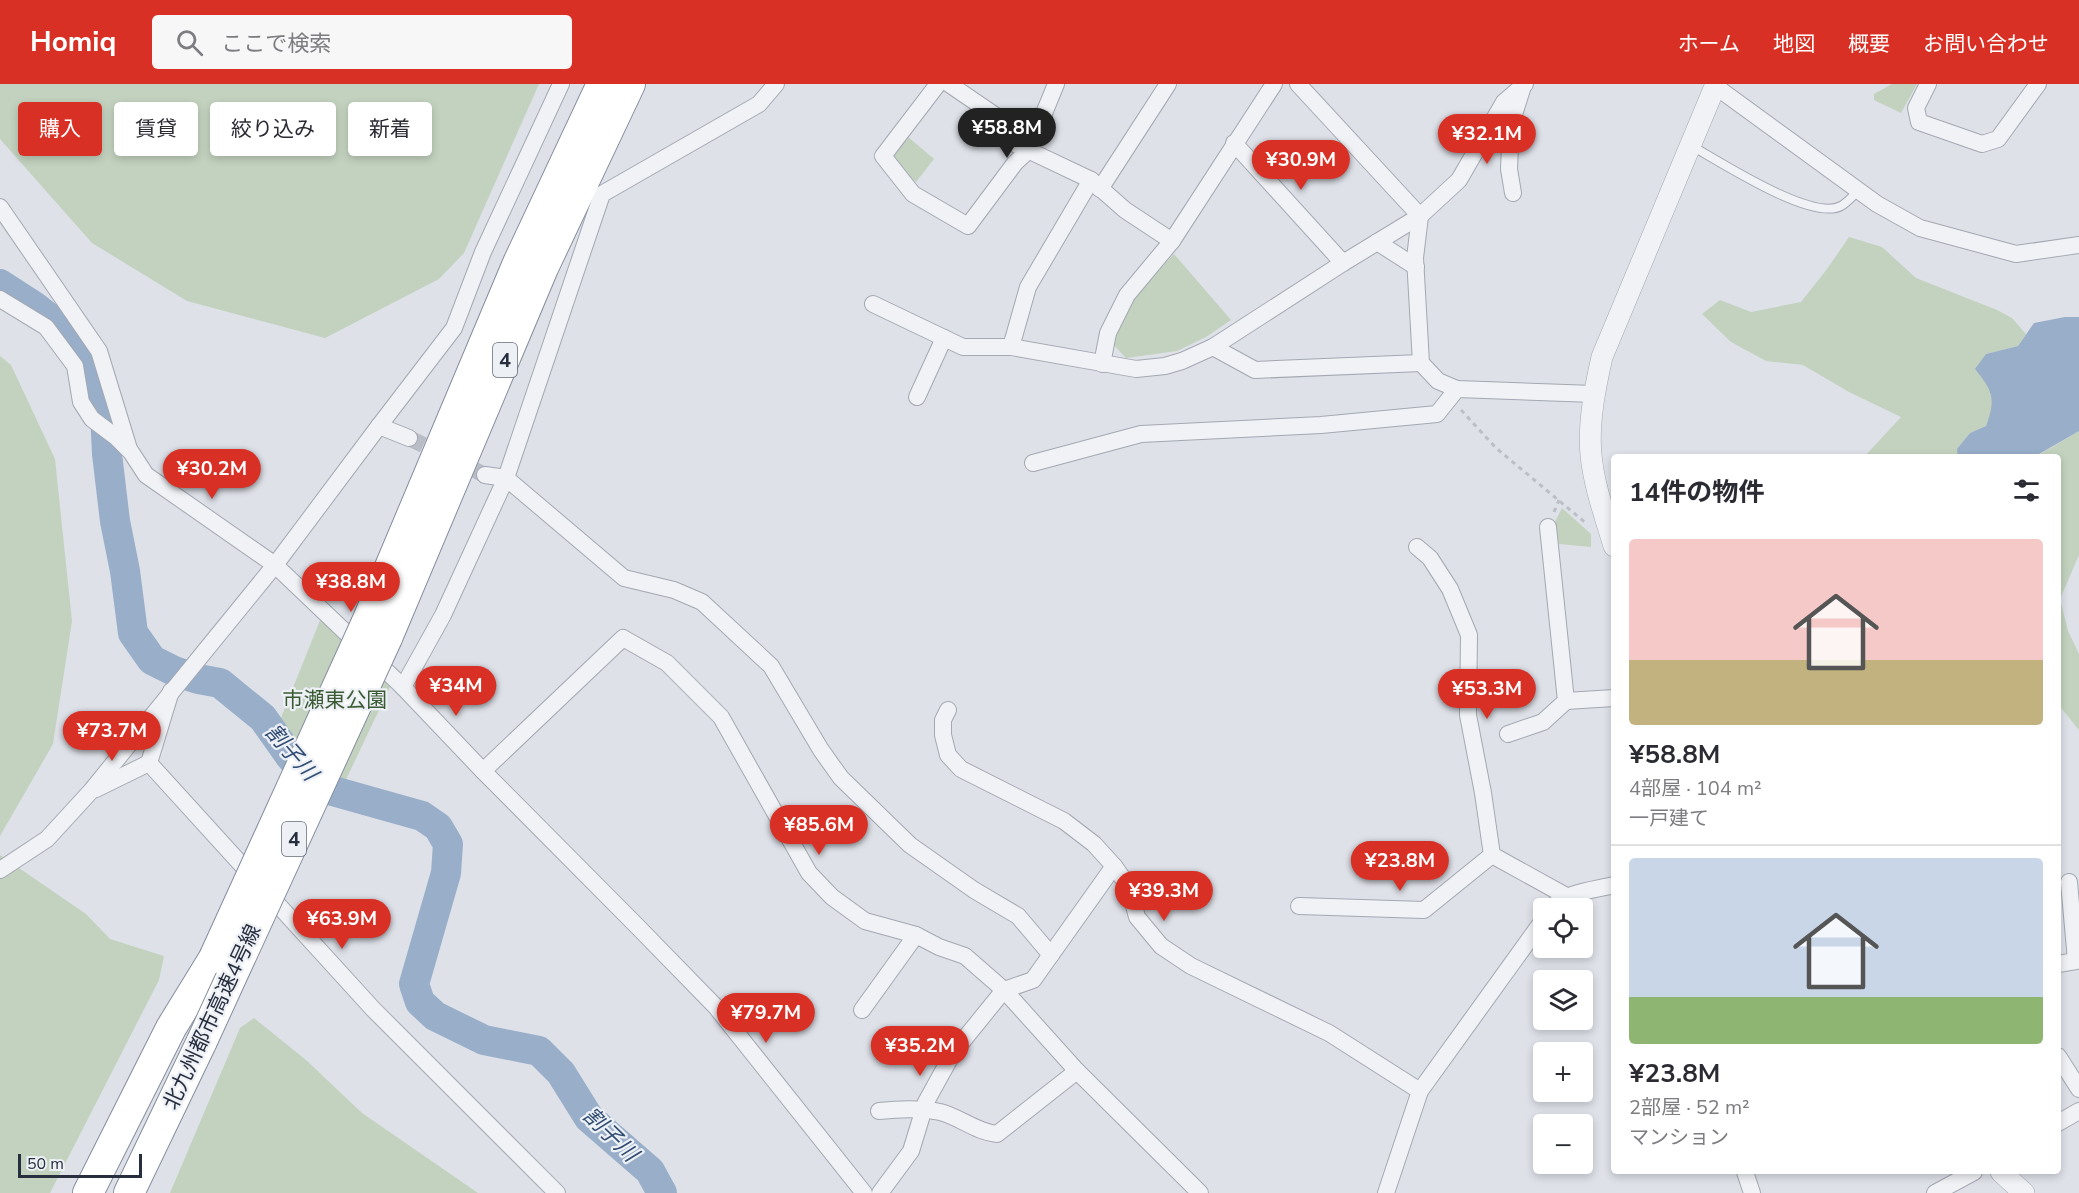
<!DOCTYPE html>
<html lang="ja">
<meta charset="utf-8">
<style>
body{margin:0;font-family:"Nunito Sans","Noto Sans JP",sans-serif;background:#f7f7f7;color:#2b2b33;height:100vh;display:flex;flex-direction:column;font-size:22px;white-space:nowrap}
*{box-sizing:border-box;margin:0}
p{font-size:20px;color:#7c7c81}
.icon{flex:none;width:33px;height:33px;fill:none;stroke:currentColor;stroke-width:2;stroke-linecap:round;stroke-linejoin:round}
.map{position:relative;flex:1;overflow:hidden}
.drawer{position:absolute;left:1611px;top:370px;width:450px;height:720px;display:flex;flex-direction:column;background:#fff;border-radius:6px;box-shadow:0 3px 9px #0003}
.drawer>*{flex:none}
.top-card{position:absolute;left:18px;top:18px;width:570px;height:54px;display:flex;gap:12px}
.tools{position:absolute;left:1533px;top:814px;display:grid;gap:12px}
.tools a{display:grid;place-items:center;width:60px;height:60px;border-radius:6px;background:#fff;box-shadow:0 3px 9px #0003;font-size:30px}
.scale{position:absolute;left:18px;bottom:15px;width:124px;box-sizing:border-box;padding-left:6px;border:3px solid #272f3f;border-top:0;font-size:16px;line-height:21px;white-space:nowrap;color:#272f3f;-webkit-text-stroke:4px #edf0f5;paint-order:stroke}
.price{position:absolute;translate:-50% -51px;padding:0 14px;border-radius:21px;background:#d93025;color:#fff;font-size:20px;line-height:39px;filter:drop-shadow(0 2px 3px #0008)}
.price::after{content:'';position:absolute;left:50%;top:36px;width:18px;height:14px;margin-left:-9px;background:inherit;clip-path:polygon(0 0,100% 0,50% 100%)}
.price.selected{background:#222;color:#fff}
ul{padding:0;list-style:none}
li{display:grid;align-content:center;gap:12px;height:318px;padding:0 18px}
li+li{border-top:2px solid #e1e1e2}
li span{display:grid;place-items:center;height:186px;border-radius:6px;color:#555}
li>.icon{margin-inline-start:auto}
span .icon{width:108px;height:108px;fill:#fffc;stroke-width:1}
li b{font-size:26px}
h2{display:flex;justify-content:space-between;align-items:center;height:72px;padding:0 18px;font-size:26px}
.chip{padding:0 21px;border-radius:6px;background:#fff;box-shadow:0 3px 9px #0003;font-size:21px;line-height:54px}
.chip.selected{background:#d93025;color:#fff}
header{display:flex;align-items:center;gap:36px;box-sizing:border-box;height:84px;padding:0 30px;background:#d93025;color:#fff}
header strong{font-size:28px}
nav{display:flex;gap:33px;margin-inline-start:auto;font-size:21px}
.search{width:420px;height:54px;background:#f7f7f7;display:flex;align-items:center;gap:15px;box-sizing:border-box;padding:0 21px;border-radius:6px;color:#7c7c81;font-size:22px}
.map>svg:first-child{display:block}
</style>
<header>
<strong>Homiq</strong>
<div class="search"><svg class="icon" aria-label="search" viewBox="0 0 24 24"><circle cx="10" cy="10" r="6"/><path d="M15 15l6 6"/></svg>ここで検索</div>
<nav><a>ホーム</a><a>地図</a><a>概要</a><a>お問い合わせ</a></nav>
</header>
<div class="map">
<svg width="2079" height="1109" viewBox="0 0 2079 1109">
<rect width="100%" height="100%" fill="#dee1e8"/>
<g fill="#c3d2bf">
<polygon points="0,0 539,0 464,169 439,195 325,254 187,217 92,159 0,55"/>
<polygon points="1892,0 1917,0 1901,29 1874,16 1874,10"/>
<polygon points="907,52 934,75 916,98 893,78 892,67"/>
<polygon points="1849,153 1882,163 1916,194 1997,226 2012,234 2026,250 2018,262 1986,270 1984,296 1990,306 1993,323 1986,342 1970,349 1958,365 1958,373 1864,373 1901,333 1849,308 1803,281 1766,277 1731,258 1702,230 1720,216 1751,228 1801,218 1827,185"/>
<polygon points="1174,170 1231,236 1206,253 1177,267 1126,274 1112,259 1134,212"/>
<polygon points="0,272 11,281 55,375 72,537 53,660 0,752"/>
<polygon points="2079,347 2079,471 2060,515 2068,547 2079,570 2079,646 2058,620 2058,374 2034,374"/>
<polygon points="1562,424 1591,450 1591,463 1559,460 1555,438"/>
<path d="M321,534l69,69 -49,103c-32,-21 -43,-33 -63,-65z"/>
<polygon points="0,771 86,830 110,855 164,872 159,896 50,1109 0,1109"/>
<polygon points="254,934 306,976 362,1029 478,1109 170,1109 240,944"/>
</g>
<path fill="#98aec9" d="M2065,233h14v114l-45,26h-76l-1,-8 13,-16 16,-7c10,-27 7,-35 -11,-57l11,-15 32,-8 16,-23z"/>
<g fill="none" stroke-linecap="round" stroke-linejoin="round">
<polyline stroke="#98aec9" stroke-width="30" points="0,200 34,222 67,248 91,280 105,329 107,370 115,437 125,487 133,549 152,576 174,587 198,595 220,599 263,634 289,671 310,695 333,707 422,732 438,743 448,760 446,789 414,900 420,918 435,932 484,956 539,967 561,989 589,1034 650,1087 662,1109"/>
<polyline stroke="#b9bdc6" stroke-width="16" stroke-dasharray="16 8" stroke-linecap="butt" points="409,354 485,391"/>
<defs>
<path id="service" d="M1690,61c29,16 122,77 151,61 6,-3 12,-10 17,-15"/>
<g id="minor">
<polyline points="938,0 883,72 913,110 968,142 1015,79 1029,66 1056,0"/>
<polyline points="949,0 996,32 1011,58 1091,96 1125,126 1172,157 1274,0"/>
<polyline points="1298,0 1420,132 1415,174 1421,279 1438,297 1457,305 1594,310"/>
<polyline points="1928,0 1916,24 1919,38 1982,60 1998,55 2038,0"/>
<polyline points="1715,2 1877,120 1920,144 2016,170 2079,161"/>
<polyline points="1234,59 1343,179"/>
<polyline points="1091,96 1028,203 1011,263 1136,285 1165,282 1182,277 1213,263 1343,179 1420,132 1459,96 1504,18 1525,0"/>
<polyline points="1100,105 1168,0"/>
<polyline points="1513,109 1509,85 1511,40 1523,2"/>
<polyline points="0,123 99,267 129,365"/>
<polyline points="1377,158 1416,183"/>
<polyline points="0,215 46,243 75,282 81,318 92,335 116,353 131,368 146,391 275,481 403,603 483,687 635,840 716,923 864,1109"/>
<polyline points="873,220 963,263 1011,263"/>
<polyline points="1213,263 1255,286 1421,279"/>
<polyline points="1102,280 1108,249 1127,211 1172,157"/>
<polyline points="917,313 944,254"/>
<polyline points="379,342 454,244 483,168 561,0"/>
<polyline points="1033,379 1141,350 1321,341 1437,330 1457,305"/>
<polyline points="485,391 506,394 624,494 674,506 702,518 771,582 821,666 841,694 910,761 974,806 1018,832 1051,871"/>
<polyline points="1548,443 1566,617 1614,614"/>
<polyline points="1417,463 1430,474 1450,505 1469,551 1468,631 1483,709 1492,771 1568,813"/>
<polyline points="403,603 443,531 506,394 602,110 759,20 776,0"/>
<polyline points="171,607 149,679 373,925 557,1109"/>
<polyline points="948,626 943,636 943,651 948,671 961,685 1064,737 1094,760 1114,782 1129,803 1137,833 1161,862 1191,882 1329,949 1420,1007"/>
<polyline points="1508,650 1543,638 1566,617"/>
<polyline points="483,687 623,554 667,579 721,633 809,789 832,813 865,837 916,851 939,863 965,872 1004,906 1077,987 1200,1109"/>
<polyline points="96,705 149,679"/>
<polyline points="0,786 47,755 91,707 275,481 379,342 409,354"/>
<polyline points="1299,822 1424,826 1492,771"/>
<path d="M1551,825c12,-17 44,-19 63,-24"/>
<polyline points="2058,880 2076,877 2069,798"/>
<polyline points="862,926 916,851"/>
<polyline points="2058,972 2079,1005"/>
<path d="M879,1027c20,-2 41,-3 61,1 20,5 36,20 57,22l80,-63"/>
<polyline points="2058,1039 2079,1027"/>
<polyline points="1745,1088 1752,1109"/>
<polyline points="880,1109 911,1067 926,1018 953,969 1004,906 1033,896 1114,782"/>
<polyline points="1386,1109 1420,1007 1544,835"/>
<polyline points="1935,1109 1974,1088"/>
</g>
<g id="tertiary">
<path d="M1614,462c-9,-30 -20,-60 -23,-91 -3,-32 4,-67 11,-98l114,-273"/>
<polyline points="2001,1088 2024,1109"/>
</g>
<g id="motorway">
<polyline points="366,540 518,179 602,0"/>
<polyline points="387,554 543,184 630,0"/>
<polyline points="88,1109 171,944 214,874"/>
<polyline points="129,1109 202,957"/>
</g>
</defs>
<use href="#service" stroke="#a3a8b2" stroke-width="10"/>
<use href="#minor" stroke="#a3a8b2" stroke-width="18"/>
<use href="#tertiary" stroke="#a3a8b2" stroke-width="22"/>
<use href="#motorway" stroke="#858e9f" stroke-width="32"/>
<g stroke="#bcbfc6" stroke-width="3" stroke-dasharray="4.5 4.5" stroke-linecap="butt">
<polyline points="1461,326 1496,364 1587,440"/>
<polyline points="1554,428 1559,416"/>
<polyline points="2058,779 2062,786"/>
</g>
<use href="#service" stroke="#f1f2f6" stroke-width="8"/>
<use href="#minor" stroke="#f1f2f6" stroke-width="16"/>
<use href="#tertiary" stroke="#f1f2f6" stroke-width="21"/>
<use href="#motorway" stroke="#fff" stroke-width="30"/>
<defs>
<g id="motorway-bridge">
<polyline points="214,874 366,540"/>
<polyline points="202,957 387,554"/>
</g>
</defs>
<use href="#motorway-bridge" stroke="#858e9f" stroke-width="32" stroke-linecap="butt"/>
<use href="#motorway-bridge" stroke="#fff" stroke-width="30"/>
</g>
<g text-anchor="middle" stroke-width="4.5" stroke-linejoin="round" paint-order="stroke">
<g fill="#edf0f5" stroke="#626976" stroke-width="1.5">
<rect x="493" y="259" width="24" height="34" rx="4.5"/>
<rect x="282" y="738" width="24" height="34" rx="4.5"/>
</g>
<g font-size="20" font-weight="bold" fill="#272f3f">
<text x="505" y="283">4</text>
<text x="294" y="762">4</text>
</g>
<g font-size="21" fill="#3a5b34" stroke="#edf0f5">
<text x="335" y="623">市瀬東公園</text>
</g>
<g font-size="21" fill="#272f3f" stroke="#edf0f5">
<text transform="translate(212 933) rotate(-65)" y="7">北九州都市高速4号線</text>
</g>
<g font-size="22" font-style="italic" fill="#304c73" stroke="#edf0f5">
<text transform="translate(292 668) rotate(49)" y="8">割子川</text>
<text transform="translate(611 1050) rotate(44)" y="8">割子川</text>
</g>
</g>
</svg>
<div class="tools">
<a><svg class="icon" aria-label="locate" viewBox="0 0 24 24"><circle cx="12" cy="12" r="6"/><path d="M12 2v4M12 18v4M2 12h4M18 12h4"/></svg></a>
<a><svg class="icon" aria-label="layers" viewBox="0 0 24 24"><path d="M12 4l9 5-9 5-9-5zM3 14l9 5 9-5"/></svg></a>
<a>+</a>
<a>−</a>
</div>
<div class="scale">50 m</div>
<b class="price selected" style="left:1007px;top:75px">¥58.8M</b>
<b class="price" style="left:1487px;top:81px">¥32.1M</b>
<b class="price" style="left:1301px;top:107px">¥30.9M</b>
<b class="price" style="left:212px;top:416px">¥30.2M</b>
<b class="price" style="left:351px;top:529px">¥38.8M</b>
<b class="price" style="left:456px;top:633px">¥34M</b>
<b class="price" style="left:1487px;top:636px">¥53.3M</b>
<b class="price" style="left:112px;top:678px">¥73.7M</b>
<b class="price" style="left:819px;top:772px">¥85.6M</b>
<b class="price" style="left:1400px;top:808px">¥23.8M</b>
<b class="price" style="left:1164px;top:838px">¥39.3M</b>
<b class="price" style="left:342px;top:866px">¥63.9M</b>
<b class="price" style="left:766px;top:960px">¥79.7M</b>
<b class="price" style="left:920px;top:993px">¥35.2M</b>
<div class="top-card">
<a class="chip selected">購入</a>
<a class="chip">賃貸</a>
<a class="chip">絞り込み</a>
<a class="chip">新着</a>
</div>
<section class="drawer">
<h2>14件の物件<svg class="icon" aria-label="filters" viewBox="0 0 24 24"><path d="M4 7h16M4 17h16"/><circle cx="9" cy="7" r="2"/><circle cx="15" cy="17" r="2"/></svg></h2>
<ul>
<li><span style="background:linear-gradient(#f6c9c9 65%,#c2b280 0)"><svg class="icon" aria-label="home" viewBox="0 0 24 24"><path d="M3 11l9-7 9 7M6 9v11h12V9"/></svg></span><div><b>¥58.8M</b><p>4部屋 · 104 m²</p><p>一戸建て</p></div></li>
<li><span style="background:linear-gradient(#c9d6e8 75%,#8fb573 0)"><svg class="icon" aria-label="home" viewBox="0 0 24 24"><path d="M3 11l9-7 9 7M6 9v11h12V9"/></svg></span><div><b>¥23.8M</b><p>2部屋 · 52 m²</p><p>マンション</p></div></li>
</ul>
</section>
</div>
